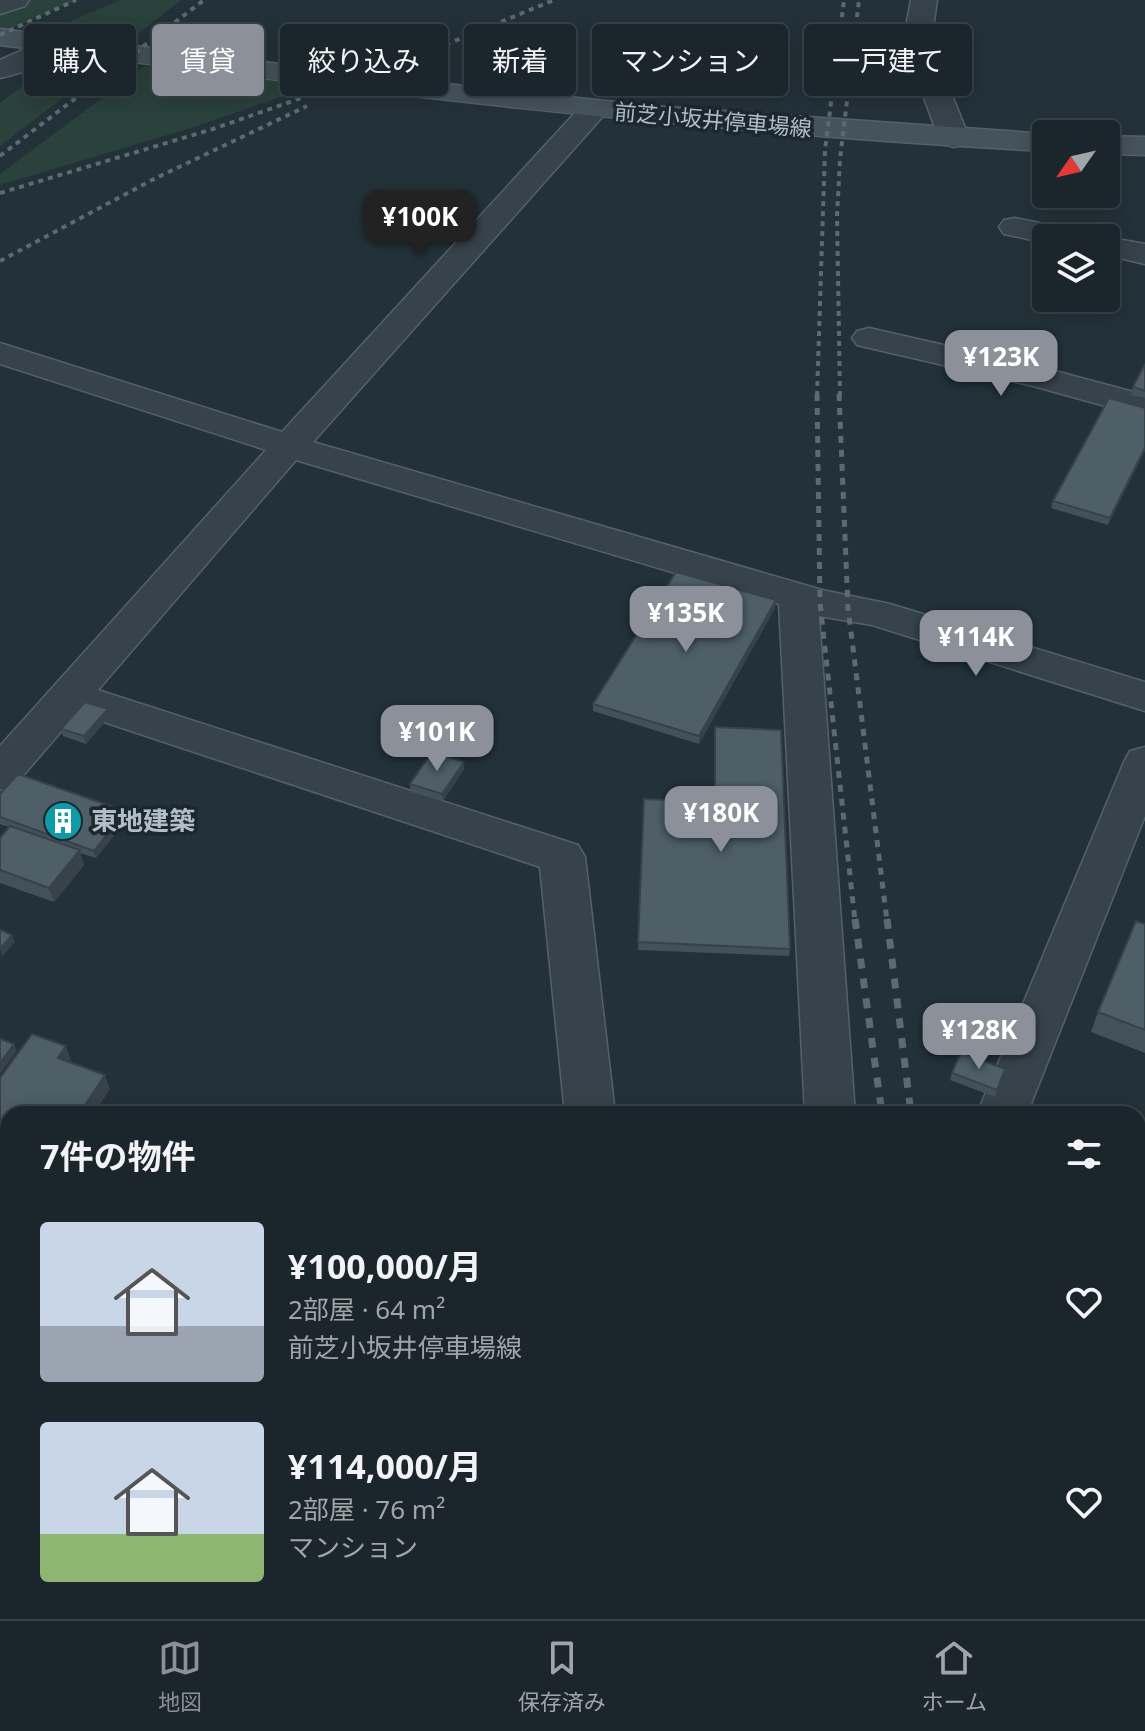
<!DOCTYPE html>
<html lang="ja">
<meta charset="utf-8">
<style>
body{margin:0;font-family:"Noto Sans","Noto Sans JP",sans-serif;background:#232e33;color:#f1f3f6;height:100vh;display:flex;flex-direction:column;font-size:30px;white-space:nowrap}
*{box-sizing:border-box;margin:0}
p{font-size:26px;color:#9fa5a9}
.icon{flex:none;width:44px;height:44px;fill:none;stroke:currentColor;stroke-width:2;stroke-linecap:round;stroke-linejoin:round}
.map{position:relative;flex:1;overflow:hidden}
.panel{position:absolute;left:0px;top:1106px;width:1146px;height:514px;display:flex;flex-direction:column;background:#1a262b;border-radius:24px 24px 0 0;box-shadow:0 4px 20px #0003,0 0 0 2px #384347}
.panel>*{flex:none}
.guide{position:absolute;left:24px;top:24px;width:1098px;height:72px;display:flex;gap:16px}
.needle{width:52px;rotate:236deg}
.controls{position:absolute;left:1032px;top:120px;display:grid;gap:16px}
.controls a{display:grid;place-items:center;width:88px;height:88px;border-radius:8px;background:#1a262b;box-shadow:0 4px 20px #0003,0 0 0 2px #384347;font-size:40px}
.price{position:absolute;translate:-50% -68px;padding:0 18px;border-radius:16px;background:#8c9099;color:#fff;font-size:26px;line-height:52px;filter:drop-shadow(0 2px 4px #0008)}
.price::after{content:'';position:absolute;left:50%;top:48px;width:24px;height:18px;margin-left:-12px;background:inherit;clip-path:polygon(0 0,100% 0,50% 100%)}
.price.selected{background:#222;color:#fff}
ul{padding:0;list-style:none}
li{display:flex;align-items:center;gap:24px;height:200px;padding:0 40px}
li span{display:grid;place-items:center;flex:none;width:224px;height:160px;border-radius:8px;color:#555}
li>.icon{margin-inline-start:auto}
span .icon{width:96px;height:96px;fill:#fffc;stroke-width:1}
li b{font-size:34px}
h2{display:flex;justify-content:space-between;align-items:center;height:96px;padding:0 40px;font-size:34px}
.chip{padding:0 28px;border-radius:8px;background:#1a262b;box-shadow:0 4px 20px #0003,0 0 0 2px #384347;font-size:28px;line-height:72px}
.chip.selected{background:#8c9099;color:#fff}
.tabs{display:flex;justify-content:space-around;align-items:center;height:112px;border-top:2px solid #384347;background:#1a262b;font-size:22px;color:#9fa5a9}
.tabs a{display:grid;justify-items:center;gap:4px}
.tabs .selected{color:#8c9099}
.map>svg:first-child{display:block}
</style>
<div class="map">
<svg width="1145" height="1619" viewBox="0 0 1145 1619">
<rect width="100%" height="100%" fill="#233239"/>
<g fill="#2b413c">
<polygon points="30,0 77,0 11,29 0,28 0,13"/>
<polygon points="121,0 181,0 122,47 37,35"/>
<polygon points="75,57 110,62 0,146 0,103 58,59"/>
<polygon points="145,66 301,84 304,89 191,128 0,185 0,174"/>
</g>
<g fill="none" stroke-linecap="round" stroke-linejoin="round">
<defs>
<g id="minor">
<polygon points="0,0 29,0 25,6 0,14"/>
<polygon points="911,0 937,0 931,42 969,138 964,144 954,147 944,144 939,138 903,42"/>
<path d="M54,36l10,2 4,6c-14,19 -46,29 -68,34v-18z"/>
<polygon points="594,100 604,103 608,109 604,115 313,442 822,590 890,604 1145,682 1145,711 872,625 819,616 855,1114 805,1114 779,604 296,460 98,690 578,845 585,857 615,1114 565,1114 540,867 77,713 15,785 0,790 0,746 266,450 0,364 0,343 282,432 584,103"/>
<polygon points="1015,218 1079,231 1084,238 1046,238 1046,243 1004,234 999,227 1004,220"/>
<polygon points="1106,237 1145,244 1145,264 1106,255 1106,238 1100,238"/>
<polygon points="869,328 1040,367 1145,395 1145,417 1033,386 857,345 852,338 857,331"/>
<polygon points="1145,747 1145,816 1027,1114 977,1114 1124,762 1130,751"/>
<polygon points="0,1184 8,1187 8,1234 0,1231"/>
<rect x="599" y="1612" width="62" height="7"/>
<polygon points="878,1612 940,1612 941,1619 879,1619"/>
</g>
<g id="secondary">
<path d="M0,29l392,49 261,28 396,28h-3v17c-351,-18 -698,-61 -1046,-106z"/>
<polygon points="1106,136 1145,137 1145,155 1106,154"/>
</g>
</defs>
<use href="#minor" stroke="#556168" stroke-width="3"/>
<use href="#secondary" stroke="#556168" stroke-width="3"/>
<use href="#minor" fill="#37434a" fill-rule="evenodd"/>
<use href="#secondary" fill="#45535d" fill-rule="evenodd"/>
<g stroke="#5b6a73" stroke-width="4" stroke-dasharray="5 5" stroke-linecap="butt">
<polyline points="0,35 76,0"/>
<polyline points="0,156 204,0"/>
<polyline points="0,193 213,129 401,63 554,0"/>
<polyline points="0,261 154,179 307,106"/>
<polyline points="817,396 825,150 844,0"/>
<polyline points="840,396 837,216 840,159 859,0"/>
</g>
<g stroke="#5b6a73" stroke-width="5" stroke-dasharray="7 7" stroke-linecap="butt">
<polyline points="817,394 820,603 855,921"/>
<polyline points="839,394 848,608 887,921"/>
</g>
<g stroke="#5b6a73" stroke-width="7" stroke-dasharray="10 10" stroke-linecap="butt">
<polyline points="855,919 882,1114"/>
<polyline points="887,919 911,1114"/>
<polyline points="962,1612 963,1619"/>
<polyline points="994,1612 995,1619"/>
</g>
</g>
<g fill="#435259">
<polygon points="1145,364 1145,398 1131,395 1133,387"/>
<polygon points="1145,408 1108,525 1051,508 1053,501"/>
<polygon points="775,608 699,744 593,711 593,704"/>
<polygon points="109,717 86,744 63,736 61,729"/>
<polygon points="715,727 790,949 789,956 638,950 644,799 715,802"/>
<polygon points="464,769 443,801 411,792 410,784"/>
<polygon points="0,794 125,811 127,819 96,858 80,853 84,865 54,902 0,883 0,838 9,827 0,824"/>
<polygon points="1145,924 1145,1053 1091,1032 1098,1012"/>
<polygon points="71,1060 69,1062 110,1089 93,1114 8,1114 8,1135 0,1132 0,1078"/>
<polygon points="1005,1069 995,1097 950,1080 952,1073"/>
</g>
<g fill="#374249">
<polygon points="1145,448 1145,451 1108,525 1110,518"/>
<polygon points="776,600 775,608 699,744 699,736"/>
<polygon points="108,709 109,717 86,744 84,736"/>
<polygon points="464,762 464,769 443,801 442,794"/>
<polygon points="125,811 127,819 96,858 94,851"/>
<polygon points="80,850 84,865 54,902 49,888"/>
<polygon points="12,935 15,942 2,957 0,949"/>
<polygon points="14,1044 17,1051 0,1074 0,1063"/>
<polygon points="66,1046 71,1060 63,1072 58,1058"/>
<polygon points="105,1075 110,1089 93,1114 79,1114"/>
</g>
<g fill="#4e5f68" stroke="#374249" stroke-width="2">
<polygon points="1145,364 1145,391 1133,387"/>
<polygon points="1109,398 1145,408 1145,448 1110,518 1053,501"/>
<polygon points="676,572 776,600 699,736 593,704"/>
<polygon points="85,702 108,709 84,736 61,729"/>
<polygon points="715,727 781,730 790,949 638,942 644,799 715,802"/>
<polygon points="432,752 464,762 442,794 410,784"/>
<polygon points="18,774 125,811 94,851 0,817 0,794"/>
<polygon points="10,826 80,850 49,888 0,870 0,838"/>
<polygon points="1136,921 1145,924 1145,1030 1098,1012"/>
<polygon points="1,930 12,935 0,949 0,931"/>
<polygon points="32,1034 66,1046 58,1058 105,1075 79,1114 8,1114 8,1124 0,1121 0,1078"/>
<polygon points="0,1039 14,1044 0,1063"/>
<polygon points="961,1052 1005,1069 997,1090 952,1073"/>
</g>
<defs>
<symbol id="building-disc" viewBox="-11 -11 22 22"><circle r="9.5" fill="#0f9aa8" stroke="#1c282f"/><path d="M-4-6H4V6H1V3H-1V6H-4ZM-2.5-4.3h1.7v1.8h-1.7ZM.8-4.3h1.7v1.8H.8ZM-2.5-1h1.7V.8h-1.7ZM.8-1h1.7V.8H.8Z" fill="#fff"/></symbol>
</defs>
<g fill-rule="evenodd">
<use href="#building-disc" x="41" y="799" width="44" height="44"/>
</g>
<g text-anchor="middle" stroke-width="7" stroke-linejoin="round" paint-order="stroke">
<g font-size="22" fill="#b2bec6" stroke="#1c282f">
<text transform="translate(713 120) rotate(5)" y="8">前芝小坂井停車場線</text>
</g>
<g font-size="26" font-weight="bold" fill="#b2bec6" stroke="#1c282f" text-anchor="start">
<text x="91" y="830">東地建築</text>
</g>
</g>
</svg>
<div class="controls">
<a><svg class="needle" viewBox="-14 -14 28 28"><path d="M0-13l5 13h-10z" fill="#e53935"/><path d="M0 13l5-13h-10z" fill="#9fa5a9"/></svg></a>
<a><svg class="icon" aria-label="layers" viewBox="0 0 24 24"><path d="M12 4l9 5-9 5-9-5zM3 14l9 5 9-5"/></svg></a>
</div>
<b class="price selected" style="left:420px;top:258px">¥100K</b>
<b class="price" style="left:1001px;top:398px">¥123K</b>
<b class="price" style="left:686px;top:654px">¥135K</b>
<b class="price" style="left:976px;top:678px">¥114K</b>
<b class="price" style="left:437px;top:773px">¥101K</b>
<b class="price" style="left:721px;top:854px">¥180K</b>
<b class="price" style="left:979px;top:1071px">¥128K</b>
<div class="guide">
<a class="chip">購入</a>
<a class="chip selected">賃貸</a>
<a class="chip">絞り込み</a>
<a class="chip">新着</a>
<a class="chip">マンション</a>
<a class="chip">一戸建て</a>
</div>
<section class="panel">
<h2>7件の物件<svg class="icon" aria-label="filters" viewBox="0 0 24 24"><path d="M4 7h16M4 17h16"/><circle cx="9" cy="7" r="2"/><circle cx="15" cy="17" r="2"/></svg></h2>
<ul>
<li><span style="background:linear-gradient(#c9d6e8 65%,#9aa5b1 0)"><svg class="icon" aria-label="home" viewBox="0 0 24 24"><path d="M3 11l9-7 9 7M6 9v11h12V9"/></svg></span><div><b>¥100,000/月</b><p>2部屋 · 64 m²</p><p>前芝小坂井停車場線</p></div><svg class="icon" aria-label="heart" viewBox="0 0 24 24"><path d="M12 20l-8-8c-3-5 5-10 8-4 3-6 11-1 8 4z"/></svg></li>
<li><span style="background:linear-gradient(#c9d6e8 70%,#8fb573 0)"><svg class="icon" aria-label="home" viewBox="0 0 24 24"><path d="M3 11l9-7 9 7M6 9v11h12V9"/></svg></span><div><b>¥114,000/月</b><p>2部屋 · 76 m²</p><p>マンション</p></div><svg class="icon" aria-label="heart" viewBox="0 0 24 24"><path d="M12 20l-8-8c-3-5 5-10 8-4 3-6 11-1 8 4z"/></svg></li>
</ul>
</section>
</div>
<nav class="tabs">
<a class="selected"><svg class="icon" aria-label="map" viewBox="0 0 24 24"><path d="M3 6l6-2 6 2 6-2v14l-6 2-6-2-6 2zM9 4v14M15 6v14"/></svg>地図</a>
<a><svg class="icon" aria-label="saved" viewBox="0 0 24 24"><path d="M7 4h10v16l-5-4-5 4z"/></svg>保存済み</a>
<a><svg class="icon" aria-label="home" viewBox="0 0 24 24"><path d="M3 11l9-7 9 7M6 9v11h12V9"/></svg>ホーム</a>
</nav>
